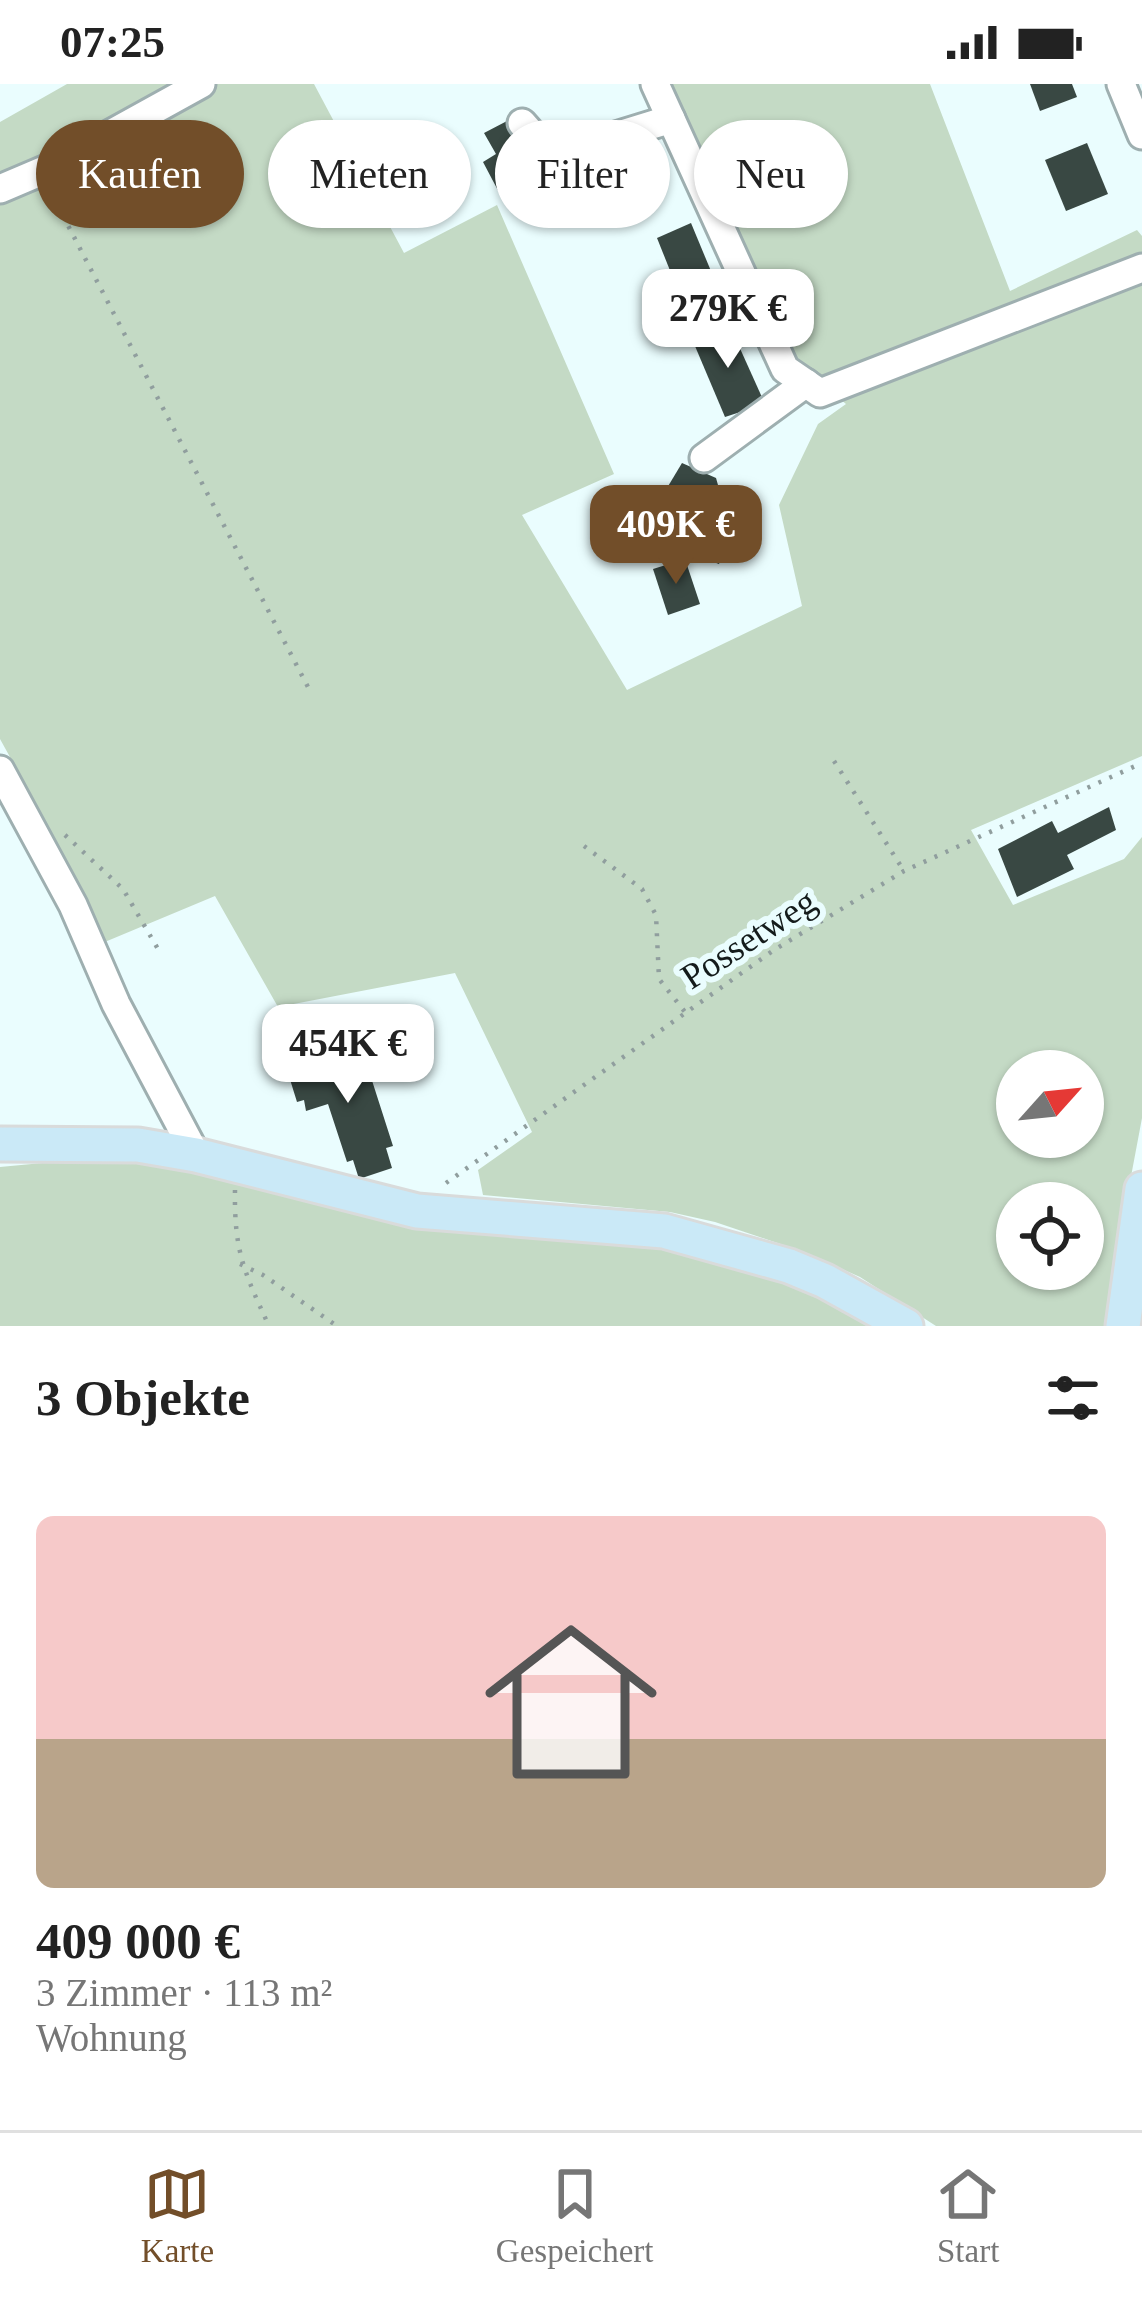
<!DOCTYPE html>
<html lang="de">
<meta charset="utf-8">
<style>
body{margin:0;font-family:Georgia,serif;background:#f6f6f6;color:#222;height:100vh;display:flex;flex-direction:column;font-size:45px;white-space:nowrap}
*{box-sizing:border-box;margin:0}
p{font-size:39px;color:#767676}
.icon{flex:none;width:66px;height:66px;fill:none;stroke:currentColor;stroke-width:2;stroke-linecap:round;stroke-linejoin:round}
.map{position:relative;height:1242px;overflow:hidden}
.drawer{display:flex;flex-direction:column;background:#fff;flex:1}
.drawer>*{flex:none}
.hud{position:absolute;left:36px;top:36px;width:1071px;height:108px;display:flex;gap:24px}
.needle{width:78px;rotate:63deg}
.fabs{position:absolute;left:996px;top:966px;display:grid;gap:24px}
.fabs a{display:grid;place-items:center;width:108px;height:108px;border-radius:50%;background:#fff;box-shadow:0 3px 9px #0004;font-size:60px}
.price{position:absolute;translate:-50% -102px;padding:0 27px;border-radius:24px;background:#fff;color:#222;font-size:39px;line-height:78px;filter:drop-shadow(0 3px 6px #0008)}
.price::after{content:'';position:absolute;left:50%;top:72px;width:36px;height:27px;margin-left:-18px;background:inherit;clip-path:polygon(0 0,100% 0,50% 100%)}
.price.selected{background:#724e29;color:#fff}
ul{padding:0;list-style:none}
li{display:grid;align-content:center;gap:24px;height:636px;padding:0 36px}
li span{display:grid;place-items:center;height:372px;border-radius:18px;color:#555}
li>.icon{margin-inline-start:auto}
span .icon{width:216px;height:216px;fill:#fffc;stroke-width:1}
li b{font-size:51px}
h2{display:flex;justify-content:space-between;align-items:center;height:144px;padding:0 36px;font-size:51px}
.chip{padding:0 42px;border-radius:54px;background:#fff;box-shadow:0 3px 9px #0004;font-size:42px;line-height:108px}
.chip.selected{background:#724e29;color:#fff}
.status{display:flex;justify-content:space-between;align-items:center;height:84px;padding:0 60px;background:#fff;direction:ltr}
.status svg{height:33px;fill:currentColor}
.dock{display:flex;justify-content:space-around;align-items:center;height:168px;border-top:3px solid #e0e0e0;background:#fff;font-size:33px;color:#767676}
.dock a{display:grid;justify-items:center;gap:6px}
.dock .selected{color:#724e29}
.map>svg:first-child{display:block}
</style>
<div class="status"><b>07:25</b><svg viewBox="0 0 49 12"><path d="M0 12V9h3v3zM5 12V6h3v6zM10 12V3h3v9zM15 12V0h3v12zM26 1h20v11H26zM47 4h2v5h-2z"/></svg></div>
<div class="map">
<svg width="1142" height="1242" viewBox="0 0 1142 1242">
<rect width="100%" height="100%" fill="#eafdfe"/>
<g fill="#c4dac5" fill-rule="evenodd">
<path d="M67,0h247l90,169 93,-48 117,269 -92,41 105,175 175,-84 -23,-101 39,-81 28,-20 -58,-49 -118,-271h260l80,207 127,-61 5,6v520l-171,74 42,75 111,-46 18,-22v281l-19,101 -11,107h-176l-76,-49 -56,-25 -89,-30 -45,-10 -187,-17 -5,-25 54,-38 -77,-159 -177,34 -63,-111 -115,48 -59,-131 -41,-74v-617zM1017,987h66v66h-66zM1017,1119h66v66h-66z"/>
<polygon points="127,1071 735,1176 828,1212 877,1242 0,1242 0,1083"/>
</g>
<g fill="#394843">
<polygon points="1030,0 1072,0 1077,13 1040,27"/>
<polygon points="507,37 539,94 502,114 483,78 496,70 484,49"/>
<polygon points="1087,59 1108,110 1066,127 1045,76"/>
<polygon points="691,139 723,216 687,229 657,154"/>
<polygon points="729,240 765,320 725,333 692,255"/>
<polygon points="682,379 716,394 731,447 719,480 683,467 661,414"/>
<polygon points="685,475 700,520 668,531 653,485"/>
<polygon points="1109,723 1116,746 1067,771 1074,785 1017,813 998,765 1052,737 1058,749"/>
<polygon points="359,956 393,1062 386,1064 392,1084 359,1095 353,1076 347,1078 328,1020 306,1027 304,1016 297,1018 288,989 336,973 333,964"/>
</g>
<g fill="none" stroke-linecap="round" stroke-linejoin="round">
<defs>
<g id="minor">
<polyline points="655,0 785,285 820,309 1142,184"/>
<polyline points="1121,0 1142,51"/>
<polyline points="522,39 544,64 564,68 671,35"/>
<polyline points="0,105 47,85 201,0"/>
<polyline points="704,374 806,299"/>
<polyline points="0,686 73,821 116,920 196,1071"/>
</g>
<g id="major">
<polyline points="0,1060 138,1061 196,1071 417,1127 664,1147 789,1182 825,1197 906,1242"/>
<polyline points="1123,1242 1142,1105"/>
</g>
</defs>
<use href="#minor" stroke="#9eafb0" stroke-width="33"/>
<use href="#major" stroke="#d9dbdb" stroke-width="39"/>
<g stroke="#909e9e" stroke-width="4.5" stroke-dasharray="3 9" stroke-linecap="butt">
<polyline points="55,109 61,128 309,605"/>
<polyline points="834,677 904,787"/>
<polyline points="65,751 123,805 158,865"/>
<polyline points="584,762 642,805 656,831 659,895 685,928"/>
<polyline points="446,1099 774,866 904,787 1142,679"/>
<path d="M235,1106c-1,61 9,82 34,136"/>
<polyline points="240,1180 263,1191 337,1242"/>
</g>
<use href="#minor" stroke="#fff" stroke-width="27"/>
<use href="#major" stroke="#cae9f7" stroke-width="33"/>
</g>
<g text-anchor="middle" stroke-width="12" stroke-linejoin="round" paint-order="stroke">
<g font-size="36" fill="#141b1b" stroke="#eafdfe">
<text transform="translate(748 854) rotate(-33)" y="13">Possetweg</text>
</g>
</g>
</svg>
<div class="fabs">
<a><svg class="needle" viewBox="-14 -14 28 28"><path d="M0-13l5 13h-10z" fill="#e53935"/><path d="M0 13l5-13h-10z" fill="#767676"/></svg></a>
<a><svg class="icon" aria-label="locate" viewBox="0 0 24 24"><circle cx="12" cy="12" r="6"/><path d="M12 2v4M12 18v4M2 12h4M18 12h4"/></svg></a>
</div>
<b class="price" style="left:728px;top:287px">279K €</b>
<b class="price selected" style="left:676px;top:503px">409K €</b>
<b class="price" style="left:348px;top:1022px">454K €</b>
<div class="hud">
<a class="chip selected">Kaufen</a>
<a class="chip">Mieten</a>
<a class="chip">Filter</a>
<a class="chip">Neu</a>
</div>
</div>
<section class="drawer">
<h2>3 Objekte<svg class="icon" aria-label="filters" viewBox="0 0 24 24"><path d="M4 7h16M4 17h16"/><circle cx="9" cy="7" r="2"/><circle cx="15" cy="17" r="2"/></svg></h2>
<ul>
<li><span style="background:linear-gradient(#f6c9c9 60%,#b9a48a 0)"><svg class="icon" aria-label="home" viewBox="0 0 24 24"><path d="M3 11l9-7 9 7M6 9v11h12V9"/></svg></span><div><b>409 000 €</b><p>3 Zimmer · 113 m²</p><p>Wohnung</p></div></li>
</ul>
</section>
<nav class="dock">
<a class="selected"><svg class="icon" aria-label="map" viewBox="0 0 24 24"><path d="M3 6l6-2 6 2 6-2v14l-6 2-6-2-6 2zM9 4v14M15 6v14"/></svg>Karte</a>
<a><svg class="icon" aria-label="saved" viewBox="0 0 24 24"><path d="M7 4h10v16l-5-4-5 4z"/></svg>Gespeichert</a>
<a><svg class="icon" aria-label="home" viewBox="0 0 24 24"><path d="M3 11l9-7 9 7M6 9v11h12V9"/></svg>Start</a>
</nav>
